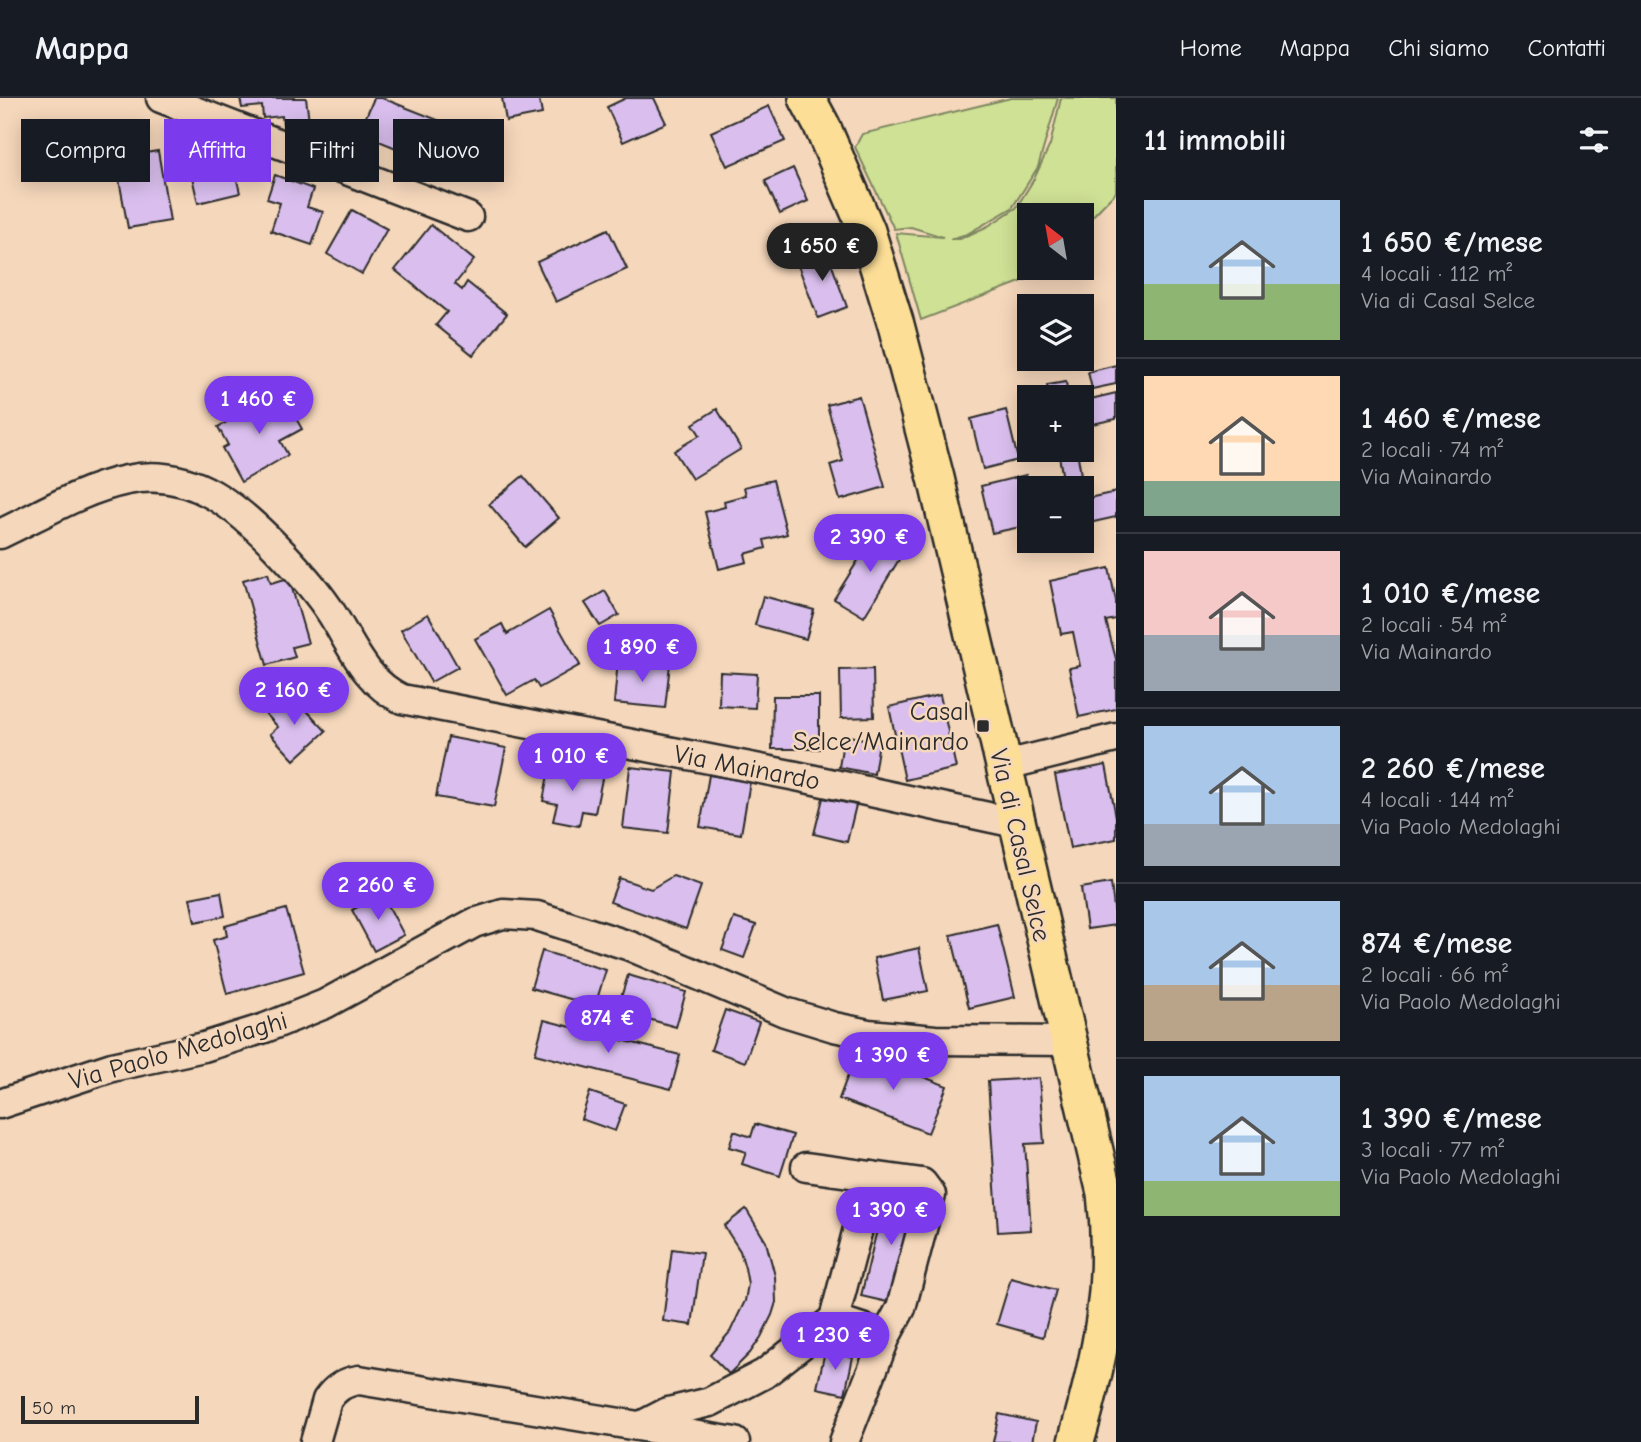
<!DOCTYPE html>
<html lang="it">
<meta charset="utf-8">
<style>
body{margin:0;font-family:"Comic Neue",sans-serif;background:#20242c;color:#f1f3f6;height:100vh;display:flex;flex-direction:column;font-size:26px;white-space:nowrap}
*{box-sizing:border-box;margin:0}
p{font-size:23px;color:#9ea1a6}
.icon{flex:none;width:38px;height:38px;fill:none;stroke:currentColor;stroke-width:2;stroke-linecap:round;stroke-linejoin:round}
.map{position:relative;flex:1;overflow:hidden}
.sheet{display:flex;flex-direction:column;background:#171b24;width:525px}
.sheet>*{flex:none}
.hud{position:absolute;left:21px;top:21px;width:665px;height:63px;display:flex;gap:14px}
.needle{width:46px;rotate:329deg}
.buttons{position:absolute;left:1017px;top:105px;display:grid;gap:14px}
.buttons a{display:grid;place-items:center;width:77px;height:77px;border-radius:0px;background:#171b24;box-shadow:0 4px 18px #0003;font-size:35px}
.scale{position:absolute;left:21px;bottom:18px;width:178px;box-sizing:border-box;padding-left:7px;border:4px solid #2b2b2b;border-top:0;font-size:19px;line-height:24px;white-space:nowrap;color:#2b2b2b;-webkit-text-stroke:5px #f5d7bb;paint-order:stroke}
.price{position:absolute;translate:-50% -60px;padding:0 16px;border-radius:24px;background:#7c3aed;color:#fff;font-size:23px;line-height:46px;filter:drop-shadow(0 2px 4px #0008)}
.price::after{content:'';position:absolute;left:50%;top:42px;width:21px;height:16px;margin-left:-10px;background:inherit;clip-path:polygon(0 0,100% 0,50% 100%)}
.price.on{background:#222;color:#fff}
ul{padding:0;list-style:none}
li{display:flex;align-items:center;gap:21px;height:175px;padding:0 28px}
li+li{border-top:2px solid #363941}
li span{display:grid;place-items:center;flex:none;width:196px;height:140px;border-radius:0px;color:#555}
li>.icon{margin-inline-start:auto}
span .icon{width:84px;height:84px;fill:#fffc;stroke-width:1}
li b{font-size:30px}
h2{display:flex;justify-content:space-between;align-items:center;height:84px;padding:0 28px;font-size:30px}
.pill{padding:0 24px;border-radius:0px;background:#171b24;box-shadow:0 4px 18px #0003;font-size:24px;line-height:63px}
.pill.on{background:#7c3aed;color:#fff}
header{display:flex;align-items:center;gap:42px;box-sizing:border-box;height:98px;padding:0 35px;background:#171b24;border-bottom:2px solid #363941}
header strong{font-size:33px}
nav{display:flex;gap:38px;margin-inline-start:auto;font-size:24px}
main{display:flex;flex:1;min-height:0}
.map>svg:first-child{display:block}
</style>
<header>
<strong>Mappa</strong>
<nav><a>Home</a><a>Mappa</a><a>Chi siamo</a><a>Contatti</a></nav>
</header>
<main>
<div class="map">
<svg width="1116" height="1344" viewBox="0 0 1116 1344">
<rect width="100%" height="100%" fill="#f5d7bb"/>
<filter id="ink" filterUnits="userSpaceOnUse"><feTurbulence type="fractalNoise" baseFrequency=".0143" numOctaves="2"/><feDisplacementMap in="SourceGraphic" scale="14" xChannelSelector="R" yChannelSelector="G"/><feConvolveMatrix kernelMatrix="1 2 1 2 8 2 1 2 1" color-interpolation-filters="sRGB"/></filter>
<g filter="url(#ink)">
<polygon fill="#cfe195" stroke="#7d8660" stroke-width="2" points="1011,0 1058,0 1038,69 1012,110 967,136 950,141 960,141 988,128 1016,110 1034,81 1050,47 1061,0 1116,0 1116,94 1082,129 1082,117 1029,117 1029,170 1053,170 1052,172 921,222 896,135 943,139 911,129 894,131 855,49 862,36"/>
<g fill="#dabfee" stroke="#2b2b2b" stroke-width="2">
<polygon points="240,0 306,0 309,23 283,27 282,18 263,20 262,8 242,10"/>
<polygon points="374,0 382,0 481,39 465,78 359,35"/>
<polygon points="502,0 539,0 542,16 506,23"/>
<polygon points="626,0 654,0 666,25 623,44 607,9"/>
<polygon points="769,8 785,43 727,68 711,34"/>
<polygon points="158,53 170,123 128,130 115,60"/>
<polygon points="231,56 240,95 198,105 189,66"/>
<polygon points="793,70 808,103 780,116 765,83"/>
<polygon points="275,77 313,91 307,109 323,114 312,147 271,133 280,105 267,101"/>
<polygon points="352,112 387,131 362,176 327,156"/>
<polygon points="431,127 474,162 455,186 462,192 467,184 507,216 473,257 436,227 447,214 395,172"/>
<polygon points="608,131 627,171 556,204 537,164"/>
<polygon points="826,151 847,209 818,220 796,162"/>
<polygon points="1116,267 1116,286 1092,291 1088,274"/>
<polygon points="1066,284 1068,299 1049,299 1047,287"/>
<polygon points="281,294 302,331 280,343 288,357 241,384 222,350 228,347 218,329"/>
<polygon points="1116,295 1116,321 1083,328 1082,303"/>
<polygon points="859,298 885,389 840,402 830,367 843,363 827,307"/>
<polygon points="717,311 741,351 692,381 674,353 700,337 693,326"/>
<polygon points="1006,312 1018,362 983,371 971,321"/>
<polygon points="1058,352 1077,352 1081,377 1063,381"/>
<polygon points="1026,377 1029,390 1029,427 992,435 981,388"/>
<polygon points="523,378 559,420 525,449 489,406"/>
<polygon points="773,382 787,436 764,442 766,450 745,456 747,464 719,471 705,414 725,409 724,403 746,397 744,389"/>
<polygon points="1116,394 1116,419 1089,425 1084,401"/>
<polygon points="877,432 906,450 864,519 834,501"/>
<polygon points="1109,470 1116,503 1116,521 1106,523 1116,561 1116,611 1079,619 1069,570 1080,568 1073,534 1061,536 1050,483"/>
<polygon points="268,475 271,485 289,480 308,545 292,549 295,559 267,567 243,482"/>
<polygon points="605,493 619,517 600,528 585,505"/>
<polygon points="763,498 814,512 806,541 755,527"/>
<polygon points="549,512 580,567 539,590 534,582 507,597 475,541 502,526 507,536"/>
<polygon points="428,516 458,569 431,584 401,532"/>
<polygon points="618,562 670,566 665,610 614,605"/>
<polygon points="873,571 874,619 841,620 840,572"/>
<polygon points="720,574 757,576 755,610 719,608"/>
<polygon points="284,597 292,607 297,602 326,633 294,662 270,636 278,629 264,614"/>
<polygon points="940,597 956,670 905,682 889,609"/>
<polygon points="773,598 819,598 819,651 772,651"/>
<polygon points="844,637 879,644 874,676 839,669"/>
<polygon points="448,639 506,650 494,709 436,699"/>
<polygon points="550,666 603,676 595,715 582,713 579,728 553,723 557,706 543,703"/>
<polygon points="1106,667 1116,719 1116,741 1070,750 1055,677"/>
<polygon points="630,669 675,674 668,735 623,730"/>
<polygon points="709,677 750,684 741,736 700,729"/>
<polygon points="823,700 856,707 847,744 814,736"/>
<polygon points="673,778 701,788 686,831 610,804 619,780 651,791"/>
<polygon points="1111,785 1116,827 1087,831 1081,790"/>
<polygon points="221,794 225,818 195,824 190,800"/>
<polygon points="382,796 404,837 374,853 352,812"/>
<polygon points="286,811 304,874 227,896 213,842 227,838 225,828"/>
<polygon points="734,820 756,827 744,860 722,852"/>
<polygon points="997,826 1015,899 969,910 951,837"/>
<polygon points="919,850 928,893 883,902 874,860"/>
<polygon points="542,853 606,872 595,908 531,890"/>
<polygon points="628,877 686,894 676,929 617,912"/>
<polygon points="725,912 759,924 745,964 711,952"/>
<polygon points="544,922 680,957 671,991 535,956"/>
<polygon points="857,953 947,988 928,1035 839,1001"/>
<polygon points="1039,980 1044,1045 1025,1046 1031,1132 998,1134 988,983"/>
<polygon points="590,994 625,1006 615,1033 581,1021"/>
<polygon points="755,1026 793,1037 780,1078 742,1066 746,1054 729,1049 734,1033 751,1039"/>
<polygon points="887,1091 922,1100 896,1206 861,1198"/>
<polygon points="746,1111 766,1144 775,1178 776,1204 772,1217 761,1239 750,1255 729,1276 710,1257 730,1234 745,1203 748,1186 745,1170 740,1153 724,1128"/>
<polygon points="672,1151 702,1155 692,1227 663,1223"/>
<polygon points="1011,1180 1056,1192 1043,1239 997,1226"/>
<polygon points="825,1253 853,1259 845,1296 817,1290"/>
<polygon points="999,1316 1036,1324 1032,1344 993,1344"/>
</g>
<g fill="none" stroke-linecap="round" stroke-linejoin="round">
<defs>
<g id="minor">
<polyline points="161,0 468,119"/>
<path d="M0,436c41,-19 82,-45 127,-54 65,-14 113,29 155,73 18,19 36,39 50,61 20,32 34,69 70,85l394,77 220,47"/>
<polyline points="1002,668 1116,640"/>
<polyline points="0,1006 112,969 204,949 265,930 325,906 474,825 503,816 537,818 630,848 785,914 834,929 868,936 935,942 1069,943"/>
<polyline points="806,1069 922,1085 931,1097 901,1210 886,1238 844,1344"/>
<polyline points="834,1221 872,1078"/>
<polyline points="641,1328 668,1314 710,1304 764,1276 834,1221 886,1238"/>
<path d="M315,1344l12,-42c8,-12 17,-18 32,-20l376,62"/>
</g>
<path id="major" d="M807,0l15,28 45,105 29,94 40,153 169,715c11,93 -4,161 -29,249"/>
</defs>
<use href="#minor" stroke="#2b2b2b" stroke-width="33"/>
<use href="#major" stroke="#2b2b2b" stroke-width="40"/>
<use href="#minor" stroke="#f5d7bb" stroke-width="28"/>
<use href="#major" stroke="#fcde96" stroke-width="35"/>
</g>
</g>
<rect fill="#2b2b2b" stroke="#f5d7bb" stroke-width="2.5" x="976" y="621" width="14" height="14" rx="3.5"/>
<g text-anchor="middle" stroke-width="5" stroke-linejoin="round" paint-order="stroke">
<g font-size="26" fill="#2b2b2b" stroke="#f5d7bb" text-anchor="end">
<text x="969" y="622">Casal<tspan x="969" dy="30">Selce/Mainardo</tspan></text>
</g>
<g font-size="26" fill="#2b2b2b" stroke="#f5d7bb">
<text transform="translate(747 669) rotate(11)" y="9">Via Mainardo</text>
<text transform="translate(1021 747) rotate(77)" y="9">Via di Casal Selce</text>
<text transform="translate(178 952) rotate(-16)" y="9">Via Paolo Medolaghi</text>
</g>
</g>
</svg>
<div class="buttons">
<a><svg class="needle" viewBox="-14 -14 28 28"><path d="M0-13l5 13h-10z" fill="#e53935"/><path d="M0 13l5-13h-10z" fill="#9ea1a6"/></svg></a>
<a><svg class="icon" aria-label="layers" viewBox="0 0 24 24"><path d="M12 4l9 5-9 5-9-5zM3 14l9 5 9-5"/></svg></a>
<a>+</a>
<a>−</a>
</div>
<div class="scale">50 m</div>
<b class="price on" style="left:822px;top:185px">1 650 €</b>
<b class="price" style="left:259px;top:338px">1 460 €</b>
<b class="price" style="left:870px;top:476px">2 390 €</b>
<b class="price" style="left:642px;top:586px">1 890 €</b>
<b class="price" style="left:294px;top:629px">2 160 €</b>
<b class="price" style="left:572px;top:695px">1 010 €</b>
<b class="price" style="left:378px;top:824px">2 260 €</b>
<b class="price" style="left:608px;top:957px">874 €</b>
<b class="price" style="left:893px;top:994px">1 390 €</b>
<b class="price" style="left:891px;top:1149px">1 390 €</b>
<b class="price" style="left:835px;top:1274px">1 230 €</b>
<div class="hud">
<a class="pill">Compra</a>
<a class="pill on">Affitta</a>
<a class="pill">Filtri</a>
<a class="pill">Nuovo</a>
</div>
</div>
<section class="sheet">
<h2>11 immobili<svg class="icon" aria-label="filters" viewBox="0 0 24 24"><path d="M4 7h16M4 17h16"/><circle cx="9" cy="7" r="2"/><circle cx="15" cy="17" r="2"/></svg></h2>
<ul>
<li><span style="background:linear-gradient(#a9c7e8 60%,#8fb573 0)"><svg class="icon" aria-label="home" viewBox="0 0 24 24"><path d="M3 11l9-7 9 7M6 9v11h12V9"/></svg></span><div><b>1 650 €/mese</b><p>4 locali · 112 m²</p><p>Via di Casal Selce</p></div></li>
<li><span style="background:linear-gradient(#ffd9b3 75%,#7fa58c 0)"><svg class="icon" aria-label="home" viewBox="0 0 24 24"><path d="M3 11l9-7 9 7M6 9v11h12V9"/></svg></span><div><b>1 460 €/mese</b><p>2 locali · 74 m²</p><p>Via Mainardo</p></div></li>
<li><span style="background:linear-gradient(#f6c9c9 60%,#9aa5b1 0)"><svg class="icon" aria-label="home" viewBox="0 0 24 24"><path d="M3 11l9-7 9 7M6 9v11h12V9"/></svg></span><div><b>1 010 €/mese</b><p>2 locali · 54 m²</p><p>Via Mainardo</p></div></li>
<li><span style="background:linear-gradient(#a9c7e8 70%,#9aa5b1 0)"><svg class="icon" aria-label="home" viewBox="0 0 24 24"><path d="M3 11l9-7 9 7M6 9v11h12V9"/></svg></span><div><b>2 260 €/mese</b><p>4 locali · 144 m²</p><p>Via Paolo Medolaghi</p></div></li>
<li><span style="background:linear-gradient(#a9c7e8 60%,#b9a48a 0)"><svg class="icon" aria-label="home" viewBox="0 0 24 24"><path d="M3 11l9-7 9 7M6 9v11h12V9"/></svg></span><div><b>874 €/mese</b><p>2 locali · 66 m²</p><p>Via Paolo Medolaghi</p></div></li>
<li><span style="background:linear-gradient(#a9c7e8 75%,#8fb573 0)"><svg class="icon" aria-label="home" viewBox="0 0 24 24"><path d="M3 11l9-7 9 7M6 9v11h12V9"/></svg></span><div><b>1 390 €/mese</b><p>3 locali · 77 m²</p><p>Via Paolo Medolaghi</p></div></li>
</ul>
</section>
</main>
